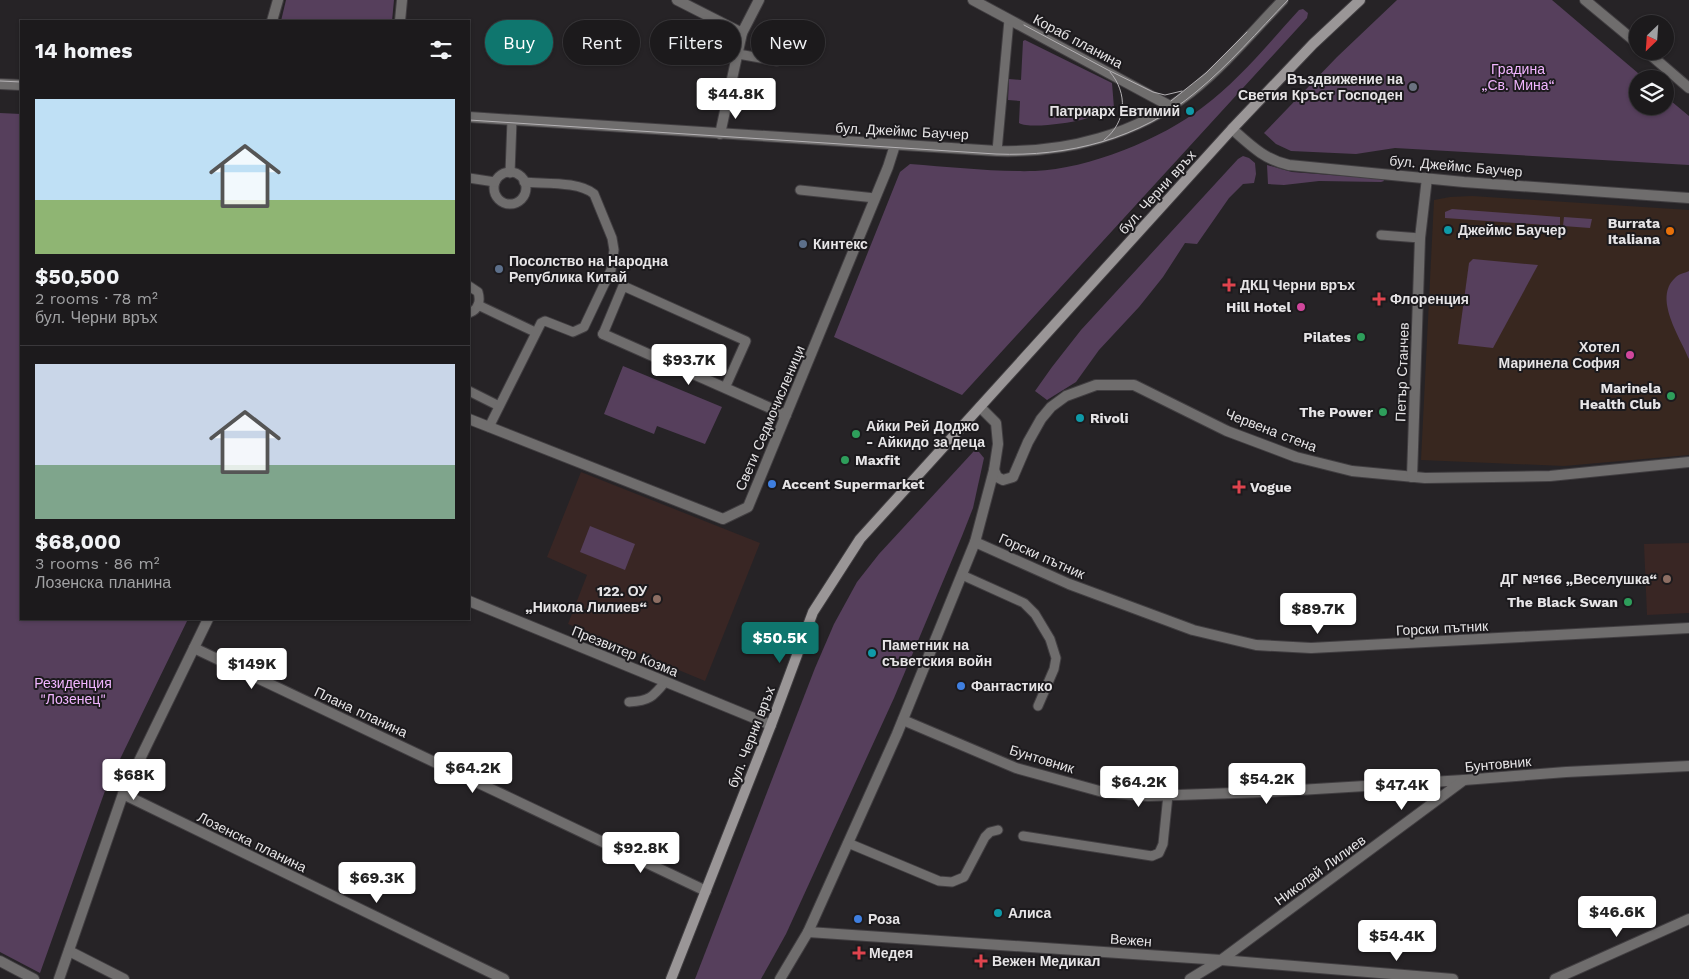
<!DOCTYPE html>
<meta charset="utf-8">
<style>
body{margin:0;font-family:"Work Sans",sans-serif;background:#292729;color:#f1f3f6;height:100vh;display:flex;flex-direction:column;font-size:19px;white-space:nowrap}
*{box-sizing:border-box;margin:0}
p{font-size:16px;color:#a0a1a3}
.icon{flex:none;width:28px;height:28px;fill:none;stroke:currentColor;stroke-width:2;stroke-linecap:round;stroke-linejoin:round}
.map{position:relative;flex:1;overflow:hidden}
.details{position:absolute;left:20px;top:20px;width:450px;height:600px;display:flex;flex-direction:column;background:#1c1a1c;border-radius:0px;box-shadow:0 1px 4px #0004,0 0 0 1px #3a383b}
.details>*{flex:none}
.guide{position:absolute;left:485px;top:20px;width:475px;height:45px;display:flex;gap:10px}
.needle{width:32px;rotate:205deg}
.fabs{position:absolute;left:1629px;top:15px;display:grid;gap:10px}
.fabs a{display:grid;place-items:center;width:45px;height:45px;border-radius:50%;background:#1c1a1c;box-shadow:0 1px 4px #0004,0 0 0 1px #3a383b;font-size:25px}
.price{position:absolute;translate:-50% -42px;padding:0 11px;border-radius:5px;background:#fff;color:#222;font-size:16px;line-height:32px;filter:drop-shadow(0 1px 2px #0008)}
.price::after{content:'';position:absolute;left:50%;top:30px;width:15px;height:11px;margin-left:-8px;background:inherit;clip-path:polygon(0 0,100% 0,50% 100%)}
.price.on{background:#0f766e;color:#fff}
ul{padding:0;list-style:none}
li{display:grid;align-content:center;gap:10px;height:265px;padding:0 15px}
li+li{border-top:1px solid #3a383b}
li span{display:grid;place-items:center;height:155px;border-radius:0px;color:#555}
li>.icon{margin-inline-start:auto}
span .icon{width:90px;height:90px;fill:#fffc;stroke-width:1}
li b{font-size:21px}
h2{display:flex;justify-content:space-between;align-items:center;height:60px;padding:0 15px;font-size:21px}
.chip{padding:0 18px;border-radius:22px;background:#1c1a1c;box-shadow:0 1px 4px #0004,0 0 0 1px #3a383b;font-size:18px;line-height:45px}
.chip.on{background:#0f766e;color:#fff}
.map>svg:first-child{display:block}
</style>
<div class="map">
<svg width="1689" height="979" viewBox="0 0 1689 979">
<rect width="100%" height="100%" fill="#262326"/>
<polygon fill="#38271f" points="1472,196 1689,210 1689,455 1564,466 1421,460 1434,200 1450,197"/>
<g fill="#392624">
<polygon points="581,472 760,543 705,681 568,624 587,575 547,557"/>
<polygon points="1689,543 1689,613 1647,615 1644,544"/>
</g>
<g fill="#563f5c">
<polygon points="286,0 394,0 392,21 281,21"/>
<polygon points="1397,0 1552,0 1645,79 1638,79 1638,106 1665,106 1665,96 1689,116 1689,165 1395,148 1356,154 1291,151 1276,144 1264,133 1337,57"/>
<path d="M1303,9l5,4 -1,5 -345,377 -128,-58 66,-165 10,-8c41,3 84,8 125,7 53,-2 127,-32 168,-64 36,-27 66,-64 96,-97z"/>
<path d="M1025,40l87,43 2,25c-11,4 -22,9 -33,12 -13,3 -51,9 -62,3l1,-22 -12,-1 1,-21 12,1 2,-39z"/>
<polygon points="0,113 21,114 21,619 188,619 106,788 40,973 0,952"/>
<polygon points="1243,156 1249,158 1255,163 1256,174 1254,183 1243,184 1229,198 1197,244 1185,243 1163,277 1139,307 1099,350 1076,382 1047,400 1035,391 1052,367 1081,330 1238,159"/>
<polygon points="1267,165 1292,172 1383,179 1384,181 1381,182 1319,181 1284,185 1268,184"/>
<polygon points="1452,209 1560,217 1560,226 1445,218 1445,212"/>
<polygon points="1564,217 1592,219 1590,228 1563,226"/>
<polygon points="1473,259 1538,265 1493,348 1458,344 1469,263"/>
<path d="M1689,271v88c-9,-22 -36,-61 -14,-81 3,-4 10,-5 14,-7z"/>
<polygon points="623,366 722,407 705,444 657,426 654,434 604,414"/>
<polygon points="974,451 979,452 984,458 973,508 962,536 894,698 786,934 761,979 695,979 815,668 834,624 857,582 879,554"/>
<polygon points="590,526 635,544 625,570 580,552"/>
</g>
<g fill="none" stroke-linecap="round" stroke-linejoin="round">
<defs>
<g id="service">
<polyline points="738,54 777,61"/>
<polyline points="997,151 1009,20"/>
<circle cx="510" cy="188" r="16"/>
<polyline points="510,173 512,120"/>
<polyline points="469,178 495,182"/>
<polyline points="800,190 875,198"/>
<polyline points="1381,235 1420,238"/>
<path d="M469,286l9,6c3,10 0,18 -9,21"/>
<polyline points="478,305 535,332"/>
<polyline points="603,334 623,286 630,289 746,341 725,388"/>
<polyline points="469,391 499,406"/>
<path d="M489,427l52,-104 4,-2 28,11 11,-5 27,-57 3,-20 -2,-12 -18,-44c-15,-13 -50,-10 -70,-12"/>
<polyline points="962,575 1024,603 1035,614 1050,639 1056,658 1054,669 1038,706"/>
<path d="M629,702c20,-1 24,-5 36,-20"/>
<polyline points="1023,836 1152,856 1159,853 1163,844 1168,795"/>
<polyline points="848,843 939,881 952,882 964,877 985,837 990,832 998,830"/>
</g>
<g id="minor">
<polyline points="677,0 742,33"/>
<polyline points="973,0 1170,106"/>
<polyline points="1585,0 1638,44"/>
<polyline points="272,21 278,0"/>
<polyline points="400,21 402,0"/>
<polyline points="1646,51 1689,88"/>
<path d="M1232,129c18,16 33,31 57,36l175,17 225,16"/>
<polyline points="720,134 742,33 759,0"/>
<polyline points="603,334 786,415"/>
<polyline points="469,419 723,519 748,507 888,167 895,145"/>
<polyline points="994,470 997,477 1003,480 1013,477 1028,442 1041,419 1051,407 1066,396 1096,385 1134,385 1227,431 1296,457 1352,471 1425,478 1550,476 1689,462"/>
<polyline points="1412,477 1420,238 1427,178"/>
<polyline points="975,542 1069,584 1193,630 1256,645 1311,648 1689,628"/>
<polyline points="469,601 771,725"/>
<polyline points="194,648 706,891"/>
<polyline points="903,720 1016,768 1103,792 1148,796 1264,792 1464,780 1566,772 1689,766"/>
<polyline points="123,794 504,979"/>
<polyline points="808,932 1221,960 1453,979"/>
<polyline points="69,951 124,979"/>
<polyline points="0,961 34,979"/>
<polyline points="59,979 123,794 208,619"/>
<polyline points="780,979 808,932 897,734 975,542 994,470 998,444 996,423 980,407"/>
<polyline points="1190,979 1221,960 1464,780"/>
<polyline points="1555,979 1689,919"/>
</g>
<g id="tertiary">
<polyline points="0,84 21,85"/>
<path d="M469,117l528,34c70,2 138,-16 194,-59 34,-27 62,-61 92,-92"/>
</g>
<polyline id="secondary" points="671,979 771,725 813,612 860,539 1232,129 1313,44 1360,0"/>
</defs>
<use href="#service" stroke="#413e41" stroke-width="11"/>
<use href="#minor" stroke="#413e41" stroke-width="12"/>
<use href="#tertiary" stroke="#413e41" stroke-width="12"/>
<use href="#secondary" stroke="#413e41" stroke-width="12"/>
<use href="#service" stroke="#6f6d6d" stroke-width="9"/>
<use href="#minor" stroke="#6f6d6d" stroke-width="10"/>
<use href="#tertiary" stroke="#6f6d6d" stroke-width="10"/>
<use href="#secondary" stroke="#9a9697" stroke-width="10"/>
<g stroke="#b4b1b4" stroke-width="1">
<polyline points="1024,25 1108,70 1153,92 1165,95 1182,91"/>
<polyline points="0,81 21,82"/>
<polyline points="1171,101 1206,73 1247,32"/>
<path d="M469,120l527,34c72,3 144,-15 200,-62 33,-27 62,-61 92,-92"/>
<path d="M1104,140c23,-18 24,-47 6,-68"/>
</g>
</g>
<circle fill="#6b7280" stroke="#1c1a1d" stroke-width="2" cx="1413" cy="87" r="5"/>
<g fill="#0f9aa8" stroke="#1c1a1d" stroke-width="2">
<circle cx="1190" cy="111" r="5"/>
<circle cx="1448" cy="230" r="5"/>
<circle cx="1080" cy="418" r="5"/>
<circle cx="872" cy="653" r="5"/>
<circle cx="998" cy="913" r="5"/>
</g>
<circle fill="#e8710a" stroke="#1c1a1d" stroke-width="2" cx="1670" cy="231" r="5"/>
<g fill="#5c6f8a" stroke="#1c1a1d" stroke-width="2">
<circle cx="803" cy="244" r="5"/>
<circle cx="499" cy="269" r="5"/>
</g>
<g fill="#e0444e" stroke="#1c1a1d" stroke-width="2">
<path d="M1226.5 277.5h5v5h5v5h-5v5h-5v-5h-5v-5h5z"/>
<path d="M1376.5 291.5h5v5h5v5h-5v5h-5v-5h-5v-5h5z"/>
<path d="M1236.5 479.5h5v5h5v5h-5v5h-5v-5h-5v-5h5z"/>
<path d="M856.5 945.5h5v5h5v5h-5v5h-5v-5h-5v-5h5z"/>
<path d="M978.5 953.5h5v5h5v5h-5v5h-5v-5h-5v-5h5z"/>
</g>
<g fill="#d1479c" stroke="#1c1a1d" stroke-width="2">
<circle cx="1301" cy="307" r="5"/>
<circle cx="1630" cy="355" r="5"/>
</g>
<g fill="#2e9e5b" stroke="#1c1a1d" stroke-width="2">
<circle cx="1361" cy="337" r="5"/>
<circle cx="1671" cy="396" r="5"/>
<circle cx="1383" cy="412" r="5"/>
<circle cx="856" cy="434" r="5"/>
<circle cx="845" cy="460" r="5"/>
<circle cx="1628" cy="602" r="5"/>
</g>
<g fill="#3f7fe0" stroke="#1c1a1d" stroke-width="2">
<circle cx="772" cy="484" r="5"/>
<circle cx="961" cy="686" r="5"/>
<circle cx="858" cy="919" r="5"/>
</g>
<g fill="#8d6e63" stroke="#1c1a1d" stroke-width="2">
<circle cx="1667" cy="579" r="5"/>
<circle cx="657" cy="599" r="5"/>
</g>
<g text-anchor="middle" stroke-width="4" stroke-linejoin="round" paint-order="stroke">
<g font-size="14" fill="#e6e4e6" stroke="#1c1a1d">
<text transform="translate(1078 41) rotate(28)" y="5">Кораб планина</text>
<text transform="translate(902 131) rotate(3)" y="5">бул. Джеймс Баучер</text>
<text transform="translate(1456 166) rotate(5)" y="5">бул. Джеймс Баучер</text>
<text transform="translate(1157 192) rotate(-48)" y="5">бул. Черни връх</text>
<text transform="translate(1402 372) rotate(-88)" y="5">Петър Станчев</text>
<text transform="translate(770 418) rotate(-67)" y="5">Свети Седмочисленици</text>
<text transform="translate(1271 430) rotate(21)" y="5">Червена стена</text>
<text transform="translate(1042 556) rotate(24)" y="5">Горски пътник</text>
<text transform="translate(1442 628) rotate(-3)" y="5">Горски пътник</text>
<text transform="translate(625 651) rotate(22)" y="5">Презвитер Козма</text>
<text transform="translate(361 712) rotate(25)" y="5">Плана планина</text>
<text transform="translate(751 737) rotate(-69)" y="5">бул. Черни връх</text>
<text transform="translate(1042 759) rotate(17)" y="5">Бунтовник</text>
<text transform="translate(1498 764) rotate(-5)" y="5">Бунтовник</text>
<text transform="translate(252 842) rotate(26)" y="5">Лозенска планина</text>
<text transform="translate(1320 870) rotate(-36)" y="5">Николай Лилиев</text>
<text transform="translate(1131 940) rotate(4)" y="5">Вежен</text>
</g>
<g font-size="14" fill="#f1b5ff" stroke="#1c1a1d">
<text x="1518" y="74">Градина<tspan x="1518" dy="16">„Св. Мина“</tspan></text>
<text x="73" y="688">Резиденция<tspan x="73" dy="16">"Лозенец"</tspan></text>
</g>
<g font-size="14" font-weight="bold" fill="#e6e4e6" stroke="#1c1a1d" text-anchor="start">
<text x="1403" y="84" text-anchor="end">Въздвижение на<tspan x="1403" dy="16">Светия Кръст Господен</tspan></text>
<text x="1180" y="116" text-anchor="end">Патриарх Евтимий</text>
<text x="1660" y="228" text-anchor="end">Burrata<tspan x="1660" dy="16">Italiana</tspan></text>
<text x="1458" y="235">Джеймс Баучер</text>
<text x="813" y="249">Кинтекс</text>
<text x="509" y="266">Посолство на Народна<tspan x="509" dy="16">Република Китай</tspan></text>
<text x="1240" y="290">ДКЦ Черни връх</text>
<text x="1390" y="304">Флоренция</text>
<text x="1291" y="312" text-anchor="end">Hill Hotel</text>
<text x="1351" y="342" text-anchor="end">Pilates</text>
<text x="1620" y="352" text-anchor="end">Хотел<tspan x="1620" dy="16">Маринела София</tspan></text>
<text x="1661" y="393" text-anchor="end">Marinela<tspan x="1661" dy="16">Health Club</tspan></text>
<text x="1373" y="417" text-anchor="end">The Power</text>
<text x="1090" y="423">Rivoli</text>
<text x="866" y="431">Айки Рей Доджо<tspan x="866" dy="16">- Айкидо за деца</tspan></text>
<text x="855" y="465">Maxfit</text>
<text x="782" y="489">Accent Supermarket</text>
<text x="1250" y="492">Vogue</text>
<text x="1657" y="584" text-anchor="end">ДГ №166 „Веселушка“</text>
<text x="647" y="596" text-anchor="end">122. ОУ<tspan x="647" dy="16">„Никола Лилиев“</tspan></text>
<text x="1618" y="607" text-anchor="end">The Black Swan</text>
<text x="882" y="650">Паметник на<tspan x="882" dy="16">съветския войн</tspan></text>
<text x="971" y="691">Фантастико</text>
<text x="1008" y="918">Алиса</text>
<text x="868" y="924">Роза</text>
<text x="869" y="958">Медея</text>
<text x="992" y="966">Вежен Медикал</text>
</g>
</g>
</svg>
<div class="fabs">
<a><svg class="needle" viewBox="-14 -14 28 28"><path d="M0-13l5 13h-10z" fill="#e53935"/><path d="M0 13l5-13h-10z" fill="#a0a1a3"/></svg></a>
<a><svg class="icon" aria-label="layers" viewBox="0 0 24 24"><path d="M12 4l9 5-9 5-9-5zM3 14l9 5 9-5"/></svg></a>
</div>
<b class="price" style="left:736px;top:120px">$44.8K</b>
<b class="price" style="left:689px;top:386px">$93.7K</b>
<b class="price" style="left:1318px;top:635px">$89.7K</b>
<b class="price on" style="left:780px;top:664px">$50.5K</b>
<b class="price" style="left:252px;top:690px">$149K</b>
<b class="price" style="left:473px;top:794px">$64.2K</b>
<b class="price" style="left:134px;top:801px">$68K</b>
<b class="price" style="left:1267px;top:805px">$54.2K</b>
<b class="price" style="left:1139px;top:808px">$64.2K</b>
<b class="price" style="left:1402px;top:811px">$47.4K</b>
<b class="price" style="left:641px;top:874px">$92.8K</b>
<b class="price" style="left:377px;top:904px">$69.3K</b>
<b class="price" style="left:1617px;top:938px">$46.6K</b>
<b class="price" style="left:1397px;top:962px">$54.4K</b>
<div class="guide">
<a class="chip on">Buy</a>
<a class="chip">Rent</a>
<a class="chip">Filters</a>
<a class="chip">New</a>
</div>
<section class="details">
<h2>14 homes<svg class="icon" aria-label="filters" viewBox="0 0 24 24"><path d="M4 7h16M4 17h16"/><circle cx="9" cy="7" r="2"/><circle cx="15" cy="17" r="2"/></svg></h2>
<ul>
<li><span style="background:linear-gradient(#bfe0f5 65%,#8fb573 0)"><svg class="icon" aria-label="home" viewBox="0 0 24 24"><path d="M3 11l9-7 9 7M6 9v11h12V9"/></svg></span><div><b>$50,500</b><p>2 rooms · 78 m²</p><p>бул. Черни връх</p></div></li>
<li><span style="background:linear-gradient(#c9d6e8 65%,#7fa58c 0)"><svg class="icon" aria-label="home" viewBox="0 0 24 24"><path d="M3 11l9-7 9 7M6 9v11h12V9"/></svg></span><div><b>$68,000</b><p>3 rooms · 86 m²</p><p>Лозенска планина</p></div></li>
</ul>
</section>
</div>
